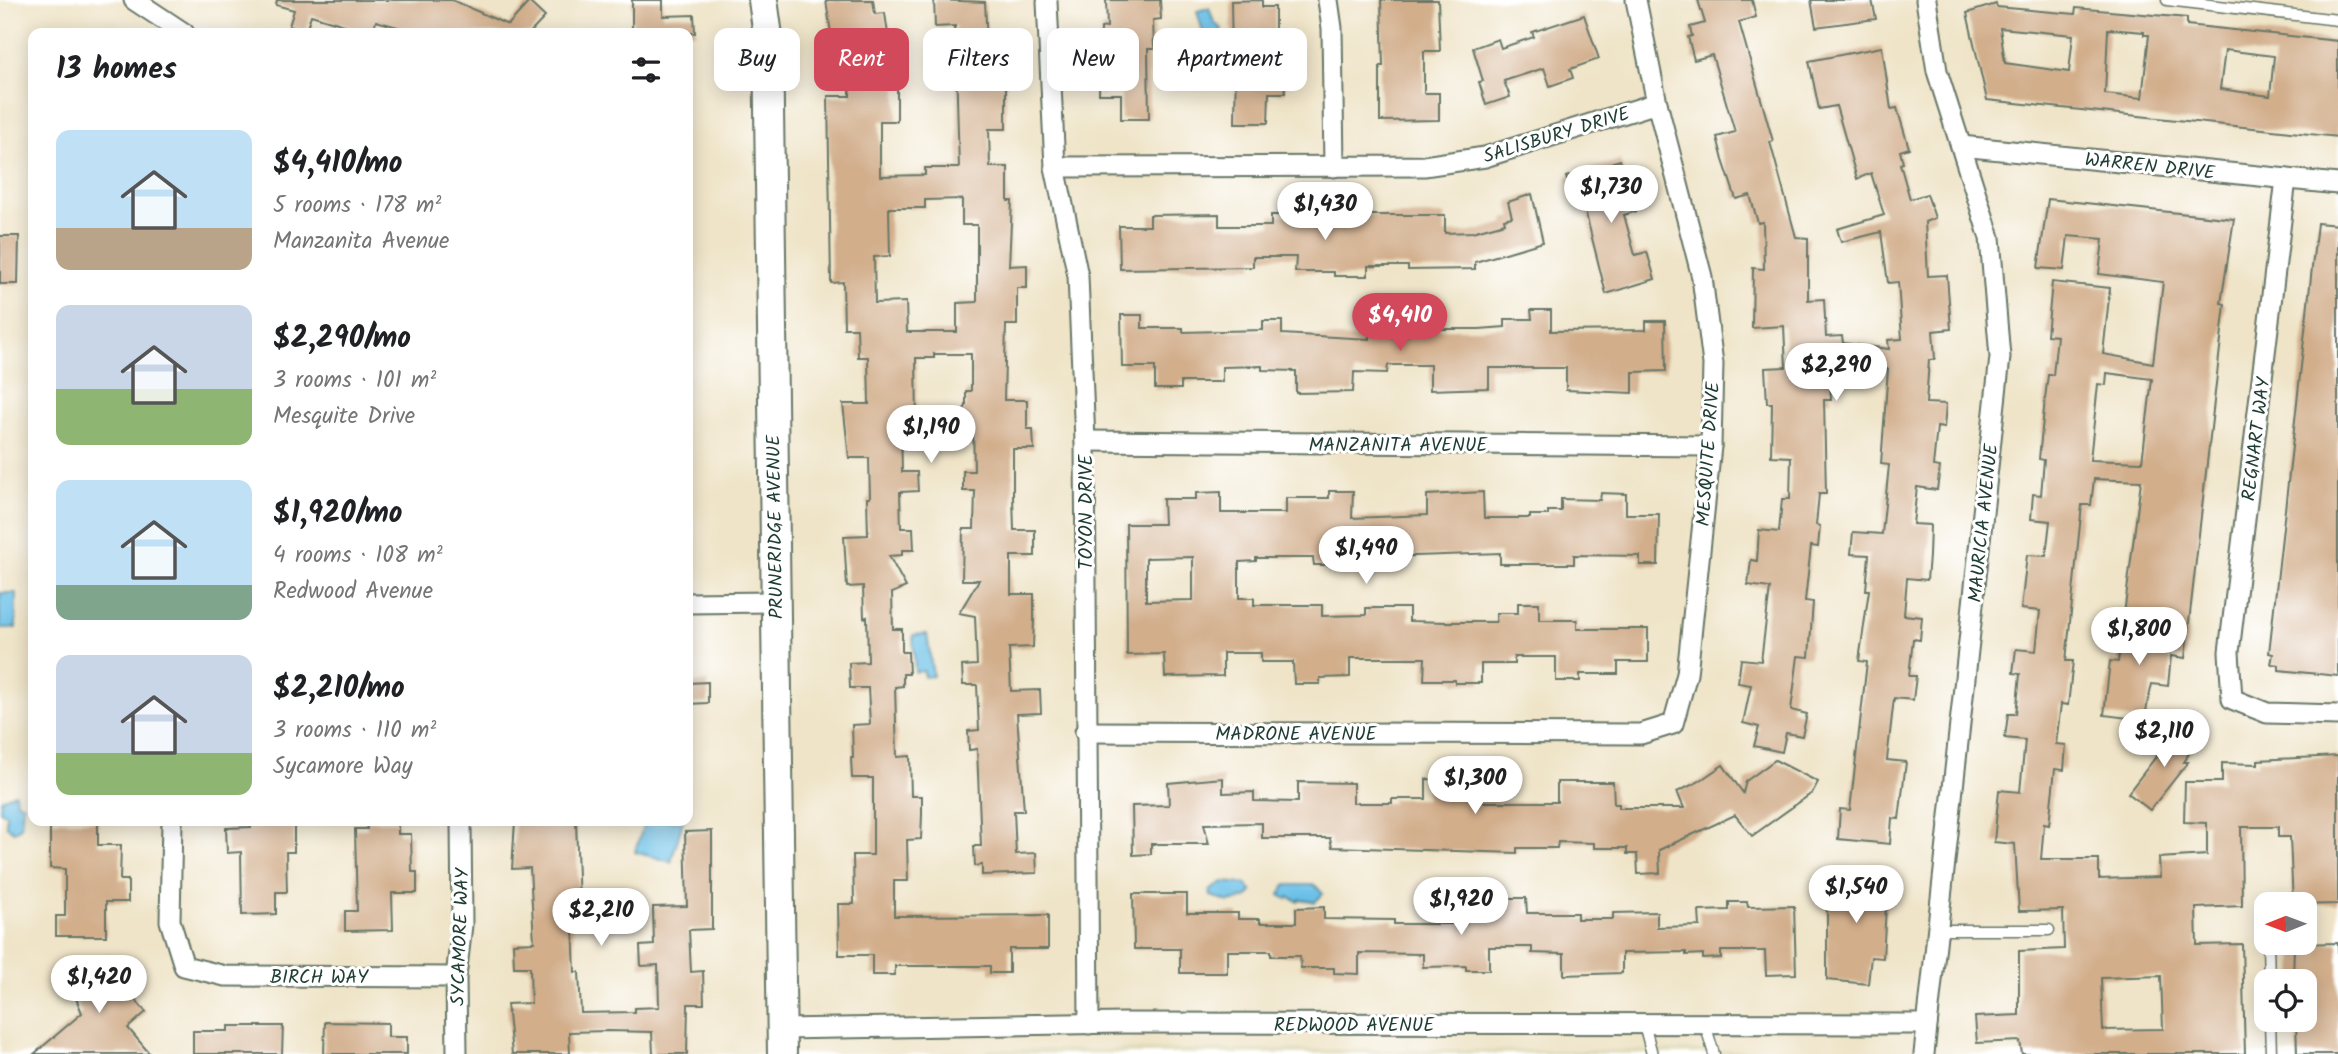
<!DOCTYPE html>
<meta charset="utf-8">
<style>
body{margin:0;font-family:Kalam,sans-serif;background:#f6f6f6;color:#202124;height:100vh;display:flex;flex-direction:column;font-size:26px;white-space:nowrap}
*{box-sizing:border-box;margin:0}
p{font-size:23px;color:#757577}
.icon{flex:none;width:38px;height:38px;fill:none;stroke:currentColor;stroke-width:2;stroke-linecap:round;stroke-linejoin:round}
.map{position:relative;flex:1;overflow:hidden}
.sheet{position:absolute;left:28px;top:28px;width:665px;height:798px;display:flex;flex-direction:column;background:#fff;border-radius:14px;box-shadow:0 4px 18px #0003}
.sheet>*{flex:none}
.hud{position:absolute;left:714px;top:28px;width:665px;height:63px;display:flex;gap:14px}
.needle{width:46px;rotate:269deg}
.fabs{position:absolute;left:2254px;top:892px;display:grid;gap:14px}
.fabs a{display:grid;place-items:center;width:63px;height:63px;border-radius:14px;background:#fff;box-shadow:0 4px 18px #0003;font-size:35px}
.price{position:absolute;translate:-50% -60px;padding:0 16px;border-radius:24px;background:#fff;color:#222;font-size:23px;line-height:46px;filter:drop-shadow(0 2px 4px #0008)}
.price::after{content:'';position:absolute;left:50%;top:42px;width:21px;height:16px;margin-left:-10px;background:inherit;clip-path:polygon(0 0,100% 0,50% 100%)}
.price.active{background:#d1495b;color:#fff}
ul{padding:0;list-style:none}
li{display:flex;align-items:center;gap:21px;height:175px;padding:0 28px}
li span{display:grid;place-items:center;flex:none;width:196px;height:140px;border-radius:14px;color:#555}
li>.icon{margin-inline-start:auto}
span .icon{width:84px;height:84px;fill:#fffc;stroke-width:1}
li b{font-size:30px}
h2{display:flex;justify-content:space-between;align-items:center;height:84px;padding:0 28px;font-size:30px}
.tag{padding:0 24px;border-radius:14px;background:#fff;box-shadow:0 4px 18px #0003;font-size:24px;line-height:63px}
.tag.active{background:#d1495b;color:#fff}
.map>svg:first-child{display:block}
</style>
<div class="map">
<svg width="2338" height="1054" viewBox="0 0 2338 1054">
<rect width="100%" height="100%" fill="#fff"/>
<filter id="ink" filterUnits="userSpaceOnUse"><feTurbulence type="fractalNoise" baseFrequency=".0143" numOctaves="2"/><feDisplacementMap in="SourceGraphic" scale="14" xChannelSelector="R" yChannelSelector="G"/><feConvolveMatrix kernelMatrix="1 2 1 2 8 2 1 2 1" color-interpolation-filters="sRGB"/></filter>
<filter id="wash" filterUnits="userSpaceOnUse"><feTurbulence type="fractalNoise" baseFrequency=".00686" numOctaves="4" result="noise"/><feDisplacementMap in="SourceGraphic" scale="28" xChannelSelector="R" yChannelSelector="G"/><feGaussianBlur stdDeviation="1.57" result="paint"/><feColorMatrix in="noise" values="0 0 0 0 0 0 0 0 0 0 0 0 0 0 0 0 0 1.4 0 .05"/><feComposite in="paint" operator="in"/></filter>
<g filter="url(#wash)">
<rect width="100%" height="100%" fill="#efe4c8"/>
<polygon fill="#ded9b7" points="987,1049 1788,1050 1787,1054 987,1054"/>
<g fill="#6ac0e7" stroke="#447e8e" stroke-width="2">
<polygon points="1209,8 1214,22 1222,29 1220,45 1207,47 1197,11"/>
<rect x="0" y="593" width="16" height="35"/>
<polygon points="927,634 933,676 924,677 924,671 915,672 913,635"/>
<polygon points="15,793 16,801 23,805 21,827 14,831 6,826 6,814 0,811 1,799"/>
<polygon points="645,821 683,821 671,862 635,852"/>
<polygon points="1223,882 1246,884 1252,892 1247,898 1229,902 1211,896 1210,891"/>
<polygon points="1285,885 1315,885 1323,894 1315,902 1300,899 1298,901 1289,897 1287,899 1280,895"/>
</g>
<g id="blocks">
<g fill="#d2ae8b" fill-rule="evenodd">
<polygon points="277,0 452,0 508,25 529,2 545,17 530,33 419,33 376,21 373,33 349,33 351,27 311,15 306,31 289,26 294,10 276,5"/>
<polygon points="632,0 663,0 663,16 694,15 695,33 632,33"/>
<path d="M826,0h47l2,14 10,-1 4,28h-4v45h12v35h-17v55l45,-1v-7h34l-4,-142 -20,1 -1,-27 51,2 3,62h18v65h-17l1,38h18v34h4l-3,65 18,-1v23h-10v37h-11l-2,75h23v29h6l1,20h-21v47l1,34h21v26h-24v38h23v25l-1,28 -24,1 2,43 29,-1 1,23 -24,1 7,97h-10l2,43 20,-1 1,20 -55,2v-10l-7,1 -1,-20h7l-4,-97 -8,1 -1,-19 11,-1 -2,-45h-14l-1,-19 15,-1 -2,-49 -16,-3 20,-33h-17l1,-51h11l1,-38h-12v-20h11l-1,-47 -14,-5 7,-13v-15h5v-37h-37v4h-18l1,62h-13l-3,4 1,48h15l1,19 -18,1 1,36h12l1,22h-12v5l-13,1 17,31 -14,6 1,36h9v23h6l1,22h-6v12l-8,1 2,70 13,-1 1,40h11v18l-1,25 -14,1 1,41h-14v35l154,-1v34h-39v24h-19v-7h-95v9h-23v-20h-33l-1,-51h16l-1,-49h20v-77h-21l-1,-20h2l-1,-33 18,-1 -2,-36h-18l-1,-25 19,-1 -1,-45 -3,1 -1,-32 -16,1 -3,-51 24,-1 -1,-37h3l-1,-40h-20l-6,-54h26l-1,-47h-10l-1,-29h-13l-1,-46 -12,1 -3,-187h22v-52l-17,3zM962,199v26h15v77l-20,1v29h-50l-1,-30 -31,1 -1,-46 16,-1 -1,-48h36v-8z"/>
<polygon points="1106,0 1160,0 1161,19 1153,20 1154,49 1148,49 1149,119 1121,119 1121,94 1099,94 1101,28 1107,27"/>
<polygon points="1262,0 1262,7 1275,7 1275,36 1284,36 1285,93 1269,93 1268,123 1235,123 1236,60 1232,60 1231,1"/>
<polygon points="1381,0 1438,0 1440,51 1424,51 1424,93 1439,93 1439,120 1380,121 1380,66 1383,66"/>
<polygon points="1698,0 1752,0 1756,17 1739,22 1773,141 1770,142 1796,237 1808,238 1808,300 1824,299 1826,337 1842,336 1843,343 1889,349 1888,340 1902,339 1898,282 1888,283 1881,232 1841,242 1837,229 1884,215 1871,173 1857,179 1836,106 1819,109 1809,61 1882,47 1891,109 1897,108 1909,148 1900,151 1903,163 1900,164 1910,199 1927,194 1935,218 1925,222 1928,276 1947,275 1951,329 1933,331 1935,359 1929,360 1926,403 1946,404 1944,428 1937,427 1933,466 1940,467 1937,490 1917,487 1913,524 1930,525 1929,556 1927,580 1907,578 1904,615 1922,617 1920,640 1913,639 1909,676 1916,676 1913,700 1894,698 1887,760 1906,762 1899,819 1892,818 1890,844 1838,839 1840,809 1850,810 1867,662 1859,661 1869,590 1866,590 1869,555 1851,554 1853,532 1882,534 1889,465 1881,464 1888,369 1829,370 1831,400 1824,400 1826,494 1819,494 1816,525 1820,526 1818,547 1811,546 1805,601 1813,602 1809,657 1798,656 1791,710 1807,714 1802,736 1786,733 1782,752 1754,746 1759,727 1743,723 1751,685 1738,683 1741,659 1761,661 1770,588 1748,585 1751,560 1757,561 1759,530 1779,532 1782,499 1790,499 1791,457 1771,456 1772,403 1767,403 1765,368 1786,367 1784,326 1752,328 1753,268 1764,269 1763,222 1758,223 1750,195 1736,199 1723,160 1717,137 1735,132 1712,55 1694,60 1688,37 1692,36 1690,27 1705,23"/>
<polygon points="1811,0 1872,0 1876,19 1816,27"/>
<path d="M1996,4l1,3 78,7 1,-6 111,10v7l151,16v96l-351,-37 -20,-87zM2000,28l73,7 -4,37 -64,-9zM2108,29l36,3v3h5l-7,63 -37,-4zM2225,50l49,6 -4,40 -50,-7z"/>
<polygon points="1584,15 1599,59 1570,69 1573,78 1550,86 1544,68 1504,81 1510,97 1486,105 1479,82 1483,81 1473,48 1498,39 1501,48 1534,37 1532,32"/>
<polygon points="1620,160 1636,211 1624,215 1635,255 1647,252 1655,279 1606,294 1583,202 1575,205 1566,177"/>
<polygon points="1532,194 1543,242 1475,262 1475,269 1408,270 1408,266 1368,266 1368,276 1334,276 1334,272 1295,272 1296,257 1253,257 1253,267 1120,269 1119,226 1150,226 1150,215 1219,214 1219,226 1271,226 1271,215 1445,215 1445,233 1472,232 1505,223 1504,219 1512,217 1508,202"/>
<path d="M2048,199l186,20 -13,84 4,1 -40,354 -14,-2 -3,30 -16,-2 -8,36 -40,-5 6,-54 8,1 23,-181 -47,-2 -3,26h-9l-16,156h7l-5,44 -7,-1 -5,40 10,1 -2,25 -9,-1 -6,56 -5,-1 -3,35h58v20l61,-2 -1,-19 48,-3v-32l-23,-1 1,-40h37v-19l36,1v-4l80,-4v148l-45,1 -3,-68h-12v-10h-37l1,79 -46,2 1,37 45,-1 3,110h-223l-2,-13 -43,2 -2,-26 44,-2v-64l45,-2 -1,-39 -44,1 -4,-67 -21,-2 5,-52 21,2 5,-52 -20,-2 3,-24h8l4,-40 -7,-1 3,-24 20,2 4,-40 -19,-2 6,-54 19,1 4,-35 -19,-2 2,-25 8,1 3,-35 -5,-1 6,-60 3,-24h5l4,-39 -10,-1 5,-53 58,6 -7,66 50,9 10,-81 -64,-8 4,-35 -35,-3 -4,34 -26,-2zM2107,373l45,6 -10,83 -52,-2 8,-76 8,1zM2161,976l2,53 -60,1 -2,-52z"/>
<polygon points="2317,223 2338,225 2338,676 2279,670 2279,665 2271,664 2273,654 2269,653"/>
<polygon points="0,236 19,236 18,284 0,284"/>
<polygon points="1531,310 1551,310 1551,331 1646,330 1646,321 1665,321 1666,371 1633,372 1633,393 1566,390 1566,368 1489,368 1489,388 1430,390 1430,365 1388,365 1387,373 1354,372 1353,392 1296,393 1296,371 1262,370 1262,366 1222,367 1222,382 1181,382 1181,389 1155,389 1155,367 1122,367 1121,315 1142,315 1142,328 1183,328 1183,332 1263,330 1263,321 1282,321 1282,334 1369,339 1370,314 1417,315 1417,329 1479,329 1505,327 1505,319 1532,319"/>
<path d="M1329,491h24l-1,27 75,-3v-20l56,-3 1,26h46v-3h18v-4h13v-12l39,1 1,-7 25,1v20h33l-1,51h-18v-9l-66,-1v9h-74v-11l-112,4v8h-74l-1,-7h-57v3l-17,1v36h15v7h68v11l44,-1v-7h43v13l38,1h49v-9h22v-10h21v17h38v9h71v33h-30v12h-38v7h-24v-24h-42v7h-33v19h-26v-3h-31l1,-22h-75v19l-30,1v6h-26l-1,-22h-32v-9h-38v23l-58,1 -1,-23 -37,1 -1,-131h38l-1,-25h33v-6l25,-1v21h65v-15h43zM1193,557v43l-47,1v-43z"/>
<polygon points="708,682 708,703 688,704 688,683"/>
<polygon points="2179,727 2198,741 2183,762 2188,762 2150,810 2128,793"/>
<polygon points="1775,760 1818,782 1812,793 1752,836 1735,815 1659,850 1660,873 1638,874 1637,854 1627,854 1627,848 1594,848 1594,843 1558,842 1557,848 1517,848 1517,853 1332,847 1330,838 1262,838 1262,823 1204,824 1209,844 1151,844 1151,854 1133,855 1132,806 1169,805 1168,783 1223,778 1223,793 1254,792 1254,801 1298,802 1298,782 1353,783 1353,803 1392,803 1392,799 1426,799 1426,779 1480,781 1480,802 1557,802 1557,782 1613,782 1614,804 1619,804 1619,808 1684,808 1677,792 1698,782 1723,765 1743,793 1746,781"/>
<polygon points="50,821 98,821 98,845 121,845 120,880 128,880 128,902 106,902 106,936 56,936 56,916 65,916 65,869 50,868"/>
<polygon points="250,821 294,821 294,852 286,852 287,892 276,892 276,914 242,915 241,852 227,853 226,828 251,827"/>
<polygon points="366,821 398,821 398,834 411,834 412,872 417,872 417,893 392,893 393,930 345,931 345,911 357,911 355,829 367,829"/>
<polygon points="515,821 576,821 579,905 584,905 584,925 573,926 575,972 579,972 581,1013 635,1012 635,1008 659,1007 658,965 641,966 640,946 654,945 653,907 687,906 685,832 712,831 712,929 689,930 691,972 703,971 704,1004 688,1004 687,1054 653,1054 652,1032 608,1031 569,1032 570,1054 512,1054 507,1004 531,1003 530,967 514,967 513,943 534,942 530,868 512,869"/>
<polygon points="1840,871 1888,872 1883,958 1871,957 1868,984 1827,980 1827,890 1834,890 1834,881 1841,881"/>
<polygon points="1133,894 1187,894 1187,913 1238,913 1238,919 1260,919 1260,923 1296,923 1296,908 1324,907 1324,919 1394,920 1394,924 1466,924 1466,911 1506,911 1506,898 1526,898 1527,913 1577,913 1577,919 1613,919 1613,913 1657,912 1657,927 1700,926 1699,911 1729,910 1729,902 1747,902 1748,907 1794,906 1796,974 1766,975 1765,951 1721,951 1721,958 1703,959 1703,954 1686,955 1686,952 1622,953 1622,973 1564,975 1564,954 1532,953 1532,947 1489,947 1489,970 1466,970 1466,966 1423,967 1423,954 1359,953 1359,974 1334,973 1334,968 1301,968 1300,956 1271,956 1271,951 1227,951 1227,973 1180,973 1180,949 1134,949"/>
<polygon points="2338,943 2338,1054 2297,1054 2296,1020 2305,1020 2305,982 2293,982 2294,944"/>
<polygon points="108,954 116,977 146,1012 128,1028 150,1054 34,1054 82,1013 65,971"/>
<polygon points="325,1022 388,1023 388,1037 407,1037 407,1054 324,1054"/>
<polygon points="228,1026 283,1026 282,1054 193,1054 193,1031 228,1031"/>
</g>
</g>
</g>
<g filter="url(#ink)">
<use href="#blocks" fill-opacity="0" stroke="#687768" stroke-width="2"/>
<g fill="none" stroke-linecap="round" stroke-linejoin="round">
<defs>
<g id="lane">
<polyline points="2167,0 2338,20"/>
<polyline points="1937,930 2049,930"/>
<polyline points="2268,943 2269,982"/>
<polyline points="2270,1020 2271,1054"/>
<polyline points="1644,1024 1652,1054"/>
<polyline points="1705,1024 1714,1054"/>
</g>
<g id="street">
<polyline points="134,0 184,33"/>
<polyline points="1328,0 1332,28 1334,167"/>
<polyline points="1047,2 1055,167 1078,276 1085,441 1089,1024"/>
<polyline points="1961,146 2338,184"/>
<polyline points="1055,167 1424,166 1485,157 1657,103 1636,0"/>
<polyline points="2286,179 2229,652 2232,699 2267,713 2338,715"/>
<polyline points="1085,441 1711,446"/>
<polyline points="688,603 775,602"/>
<polyline points="1085,732 1641,734 1673,724 1687,674 1711,446 1713,364 1702,277 1657,103"/>
<polyline points="172,821 170,921 184,966 225,976 456,977"/>
<polyline points="782,1029 1123,1023 1927,1024"/>
<polyline points="457,1054 456,977 462,925 461,821"/>
<polyline points="1924,1054 2000,357 1990,238 1937,71 1926,0"/>
</g>
<polyline id="secondary" points="763,0 768,36 782,1054"/>
</defs>
<use href="#lane" stroke="#687768" stroke-width="13"/>
<use href="#street" stroke="#687768" stroke-width="23"/>
<use href="#secondary" stroke="#687768" stroke-width="32"/>
<use href="#lane" stroke="#fff" stroke-width="10"/>
<use href="#street" stroke="#fff" stroke-width="19"/>
<use href="#secondary" stroke="#fff" stroke-width="28"/>
</g>
</g>
<g text-anchor="middle" stroke-width="6" stroke-linejoin="round" paint-order="stroke">
<g font-size="19" fill="#1f3d34" stroke="#fff">
<text transform="translate(1556 134) rotate(-17)" y="7">SALISBURY DRIVE</text>
<text transform="translate(2150 165) rotate(6)" y="7">WARREN DRIVE</text>
<text transform="translate(2255 439) rotate(-83)" y="7">REGNART WAY</text>
<text x="1398" y="451">MANZANITA AVENUE</text>
<text transform="translate(1707 454) rotate(-86)" y="7">MESQUITE DRIVE</text>
<text transform="translate(1085 512) rotate(-90)" y="7">TOYON DRIVE</text>
<text transform="translate(1982 523) rotate(-84)" y="7">MAURICIA AVENUE</text>
<text transform="translate(774 527) rotate(-91)" y="7">PRUNERIDGE AVENUE</text>
<text x="1296" y="740">MADRONE AVENUE</text>
<text transform="translate(459 937) rotate(-88)" y="7">SYCAMORE WAY</text>
<text x="319" y="983">BIRCH WAY</text>
<text x="1354" y="1031">REDWOOD AVENUE</text>
</g>
</g>
</svg>
<div class="fabs">
<a><svg class="needle" viewBox="-14 -14 28 28"><path d="M0-13l5 13h-10z" fill="#e53935"/><path d="M0 13l5-13h-10z" fill="#757577"/></svg></a>
<a><svg class="icon" aria-label="locate" viewBox="0 0 24 24"><circle cx="12" cy="12" r="6"/><path d="M12 2v4M12 18v4M2 12h4M18 12h4"/></svg></a>
</div>
<b class="price" style="left:1611px;top:225px">$1,730</b>
<b class="price" style="left:1325px;top:242px">$1,430</b>
<b class="price active" style="left:1400px;top:353px">$4,410</b>
<b class="price" style="left:1836px;top:403px">$2,290</b>
<b class="price" style="left:931px;top:465px">$1,190</b>
<b class="price" style="left:1366px;top:586px">$1,490</b>
<b class="price" style="left:2139px;top:667px">$1,800</b>
<b class="price" style="left:2164px;top:769px">$2,110</b>
<b class="price" style="left:1475px;top:816px">$1,300</b>
<b class="price" style="left:1856px;top:925px">$1,540</b>
<b class="price" style="left:1461px;top:937px">$1,920</b>
<b class="price" style="left:601px;top:948px">$2,210</b>
<b class="price" style="left:99px;top:1015px">$1,420</b>
<div class="hud">
<a class="tag">Buy</a>
<a class="tag active">Rent</a>
<a class="tag">Filters</a>
<a class="tag">New</a>
<a class="tag">Apartment</a>
</div>
<section class="sheet">
<h2>13 homes<svg class="icon" aria-label="filters" viewBox="0 0 24 24"><path d="M4 7h16M4 17h16"/><circle cx="9" cy="7" r="2"/><circle cx="15" cy="17" r="2"/></svg></h2>
<ul>
<li><span style="background:linear-gradient(#bfe0f5 70%,#b9a48a 0)"><svg class="icon" aria-label="home" viewBox="0 0 24 24"><path d="M3 11l9-7 9 7M6 9v11h12V9"/></svg></span><div><b>$4,410/mo</b><p>5 rooms · 178 m²</p><p>Manzanita Avenue</p></div></li>
<li><span style="background:linear-gradient(#c9d6e8 60%,#8fb573 0)"><svg class="icon" aria-label="home" viewBox="0 0 24 24"><path d="M3 11l9-7 9 7M6 9v11h12V9"/></svg></span><div><b>$2,290/mo</b><p>3 rooms · 101 m²</p><p>Mesquite Drive</p></div></li>
<li><span style="background:linear-gradient(#bfe0f5 75%,#7fa58c 0)"><svg class="icon" aria-label="home" viewBox="0 0 24 24"><path d="M3 11l9-7 9 7M6 9v11h12V9"/></svg></span><div><b>$1,920/mo</b><p>4 rooms · 108 m²</p><p>Redwood Avenue</p></div></li>
<li><span style="background:linear-gradient(#c9d6e8 70%,#8fb573 0)"><svg class="icon" aria-label="home" viewBox="0 0 24 24"><path d="M3 11l9-7 9 7M6 9v11h12V9"/></svg></span><div><b>$2,210/mo</b><p>3 rooms · 110 m²</p><p>Sycamore Way</p></div></li>
</ul>
</section>
</div>
